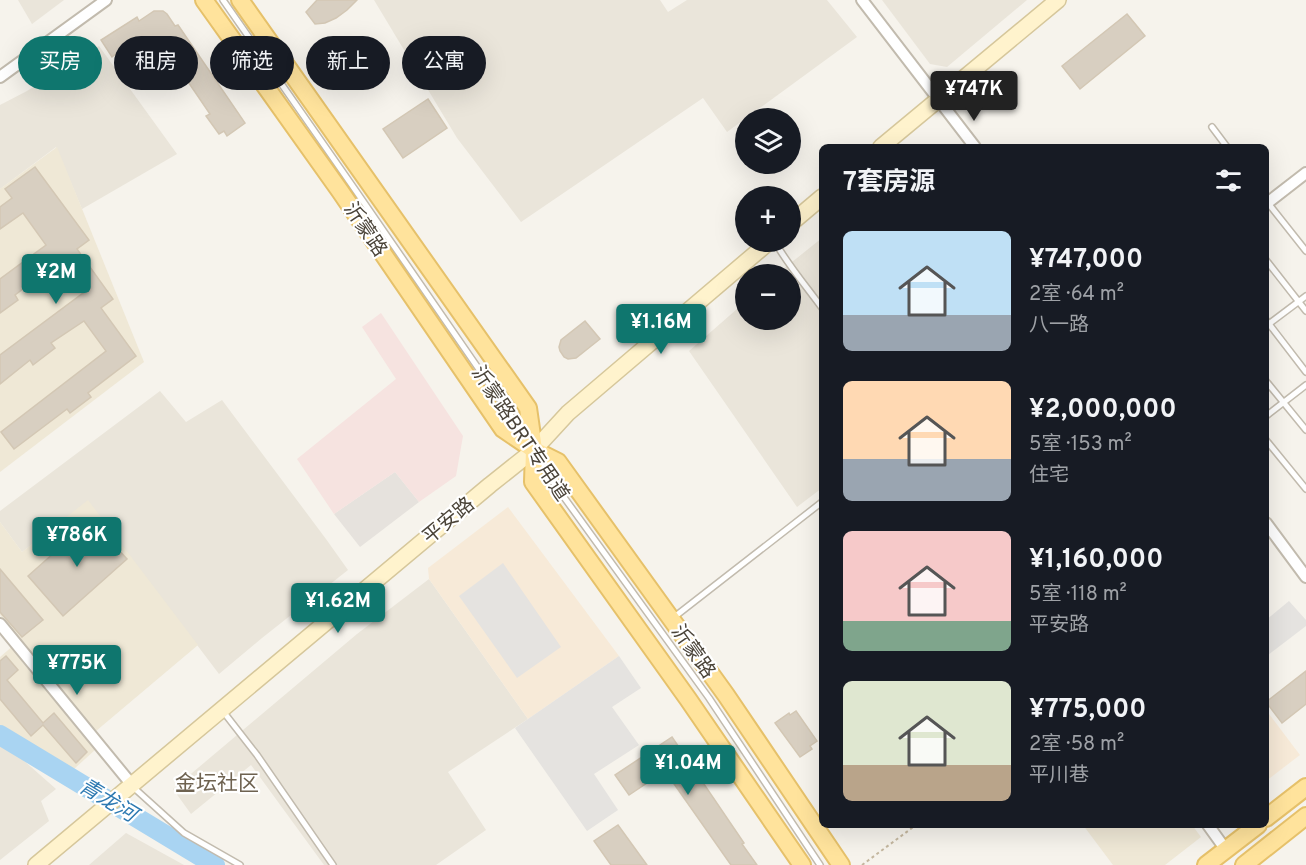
<!DOCTYPE html>
<html lang="zh">
<meta charset="utf-8">
<style>
body{margin:0;font-family:Overpass,"Noto Sans SC",sans-serif;background:#20242c;color:#f1f3f6;height:100vh;display:flex;flex-direction:column;font-size:22px;white-space:nowrap}
*{box-sizing:border-box;margin:0}
p{font-size:20px;color:#9ea1a6}
.icon{flex:none;width:33px;height:33px;fill:none;stroke:currentColor;stroke-width:2;stroke-linecap:round;stroke-linejoin:round}
.map{position:relative;flex:1;overflow:hidden}
.details{position:absolute;left:819px;top:144px;width:450px;height:684px;display:flex;flex-direction:column;background:#171b24;border-radius:9px;box-shadow:0 6px 24px #0002}
.details>*{flex:none}
.hud{position:absolute;left:18px;top:36px;width:570px;height:54px;display:flex;gap:12px}
.controls{position:absolute;left:735px;top:108px;display:grid;gap:12px}
.controls a{display:grid;place-items:center;width:66px;height:66px;border-radius:50%;background:#171b24;box-shadow:0 6px 24px #0002;font-size:30px}
.price{position:absolute;translate:-50% -51px;padding:0 14px;border-radius:6px;background:#0f766e;color:#fff;font-size:20px;line-height:39px;filter:drop-shadow(0 2px 3px #0008)}
.price::after{content:'';position:absolute;left:50%;top:36px;width:18px;height:14px;margin-left:-9px;background:inherit;clip-path:polygon(0 0,100% 0,50% 100%)}
.price.active{background:#222;color:#fff}
ul{padding:0;list-style:none}
li{display:flex;align-items:center;gap:18px;height:150px;padding:0 24px}
li span{display:grid;place-items:center;flex:none;width:168px;height:120px;border-radius:9px;color:#555}
li>.icon{margin-inline-start:auto}
span .icon{width:72px;height:72px;fill:#fffc;stroke-width:1}
li b{font-size:26px}
h2{display:flex;justify-content:space-between;align-items:center;height:72px;padding:0 24px;font-size:26px}
.pill{padding:0 21px;border-radius:27px;background:#171b24;box-shadow:0 6px 24px #0002;font-size:21px;line-height:54px}
.pill.active{background:#0f766e;color:#fff}
.map>svg:first-child{display:block}
</style>
<div class="map">
<svg width="1306" height="865" viewBox="0 0 1306 865">
<rect width="100%" height="100%" fill="#f6f3ec"/>
<g fill="#eae5da">
<polygon points="18,0 64,0 32,24"/>
<polygon points="374,0 660,0 668,12 687,0 827,0 857,37 727,132 703,98 521,222 457,138"/>
<polygon points="882,0 1027,0 947,67 930,64"/>
<polygon points="99,46 177,154 82,209 56,147 0,189 0,105 27,91"/>
<polygon points="822,238 822,488 797,507 689,351 745,302 746,320 790,320 790,274 777,274"/>
<polygon points="160,391 186,422 222,400 326,539 348,570 262,638 219,674 88,501 22,552 0,522 0,511"/>
<polygon points="429,579 528,719 448,772 486,830 436,865 324,865 251,765 191,814 173,789 357,634"/>
<polygon points="0,746 22,759 56,789 41,801 49,821 0,860"/>
<polygon points="126,833 184,865 89,865"/>
</g>
<g fill="#f7ead8">
<polygon points="508,507 619,656 528,719 429,579 428,568"/>
<polygon points="1266,710 1300,755 1266,781"/>
</g>
<polygon fill="#e6e2dd" points="395,472 419,502 360,547 334,514"/>
<g fill="#efe8d6">
<polygon points="57,147 144,362 0,472 0,189"/>
<polygon points="88,500 198,645 96,731 31,655 22,662 96,749 74,769 22,740 0,725 0,657 21,639 0,615 0,522 22,552"/>
<polygon points="1083,825 1192,825 1201,837 1165,865 1113,865"/>
</g>
<polygon fill="#f6e3e0" points="381,313 463,436 456,476 419,502 395,472 334,514 297,459 396,379 362,327"/>
<g fill="#e5e3e0">
<polygon points="503,563 561,647 517,678 459,596"/>
<polygon points="1289,601 1306,620 1306,626 1268,655 1266,652 1266,620"/>
<polygon points="619,656 641,688 612,707 639,745 594,774 618,810 587,831 515,728"/>
</g>
<g fill="none" stroke-linecap="round" stroke-linejoin="round">
<polyline stroke="#a9d4f2" stroke-width="20" points="0,735 215,865"/>
</g>
<g fill="#d8cfc1" stroke="#d3c7b4" stroke-width="1.5">
<polygon points="317,0 357,0 347,10 336,18 325,23 315,24 306,12"/>
<polygon points="154,11 163,11 167,14 175,26 178,25 245,123 227,136 224,131 219,134 206,116 210,114 180,70 173,74 157,50 148,50 129,62 121,50 112,57 101,40 137,17 139,21"/>
<polygon points="1127,14 1145,36 1080,89 1062,66"/>
<polygon points="428,99 447,128 403,158 383,129"/>
<polygon points="35,167 89,240 77,249 113,299 101,308 136,356 88,393 91,397 70,413 67,409 14,449 1,432 106,351 84,321 51,343 55,348 33,365 30,360 0,384 0,355 83,293 59,262 15,295 18,300 0,313 0,279 46,245 23,213 0,229 0,207 12,198 5,189"/>
<polygon points="585,321 600,339 576,358 568,359 564,357 560,351 559,347 561,340"/>
<polygon points="91,520 127,559 63,616 28,576"/>
<polygon points="0,569 43,620 22,637 0,612"/>
<polygon points="6,656 18,670 7,680 43,723 54,713 87,752 76,763 43,725 31,736 0,699 0,661"/>
<polygon points="1306,671 1306,704 1282,723 1266,702"/>
<polygon points="796,711 817,741 810,746 812,749 800,757 775,723 789,713 790,715"/>
<polygon points="672,737 744,843 742,844 757,865 731,865 665,771 629,795 615,775"/>
<polygon points="618,825 647,865 611,865 594,841"/>
</g>
<g fill="none" stroke-linecap="round" stroke-linejoin="round">
<defs>
<g id="service">
<polyline points="223,0 356,191 525,436"/>
<polyline points="1212,127 1227,147"/>
<polyline points="1268,203 1306,251"/>
<path d="M775,242c13,23 31,44 47,66"/>
<polyline points="1266,260 1306,311"/>
<polyline points="1266,320 1306,372"/>
<polyline points="1266,326 1306,296"/>
<polyline points="1266,381 1306,430"/>
<polyline points="1266,416 1306,385"/>
<polyline points="1266,440 1306,489"/>
<polyline points="539,460 545,471 709,698 820,865"/>
<polyline points="673,618 822,502"/>
<polyline points="222,710 257,755 333,865"/>
<polyline points="133,787 184,833 240,865"/>
</g>
<g id="minor">
<polyline points="862,0 975,147"/>
<polyline points="0,77 106,0"/>
<polyline points="1266,204 1306,173"/>
<polyline points="1266,523 1306,577"/>
<polyline points="0,624 132,785"/>
<polyline points="1208,825 1226,850"/>
</g>
<g id="secondary">
<polyline points="881,147 1058,0"/>
<polyline points="790,224 822,197"/>
<polyline points="36,865 490,485 534,450 568,413 769,242"/>
</g>
<g id="primary">
<polyline points="204,0 340,191 503,429 534,450 558,462 726,695 841,865"/>
<polyline points="240,0 528,408 534,450 533,482 688,699 802,865"/>
<polyline points="1266,818 1306,787"/>
<polyline points="1206,865 1258,825"/>
<polyline points="1244,865 1306,816"/>
</g>
</defs>
<use href="#service" stroke="#c2bbae" stroke-width="8"/>
<use href="#minor" stroke="#c2bbae" stroke-width="14"/>
<use href="#secondary" stroke="#d6c79b" stroke-width="18"/>
<use href="#primary" stroke="#e6c16a" stroke-width="20"/>
<polyline stroke="#c4b79f" stroke-width="2" stroke-dasharray="3 3" stroke-linecap="butt" points="862,865 916,825"/>
<use href="#service" stroke="#fff" stroke-width="5"/>
<use href="#minor" stroke="#fff" stroke-width="10"/>
<use href="#secondary" stroke="#fff3cd" stroke-width="15"/>
<use href="#primary" stroke="#ffe39c" stroke-width="16"/>
</g>
<g text-anchor="middle" stroke-width="4.5" stroke-linejoin="round" paint-order="stroke">
<g font-size="20" fill="#4b4439" stroke="#fff">
<text transform="translate(366 229) rotate(56)" y="7">沂蒙路</text>
<text transform="translate(521 433) rotate(56)" y="7">沂蒙路BRT专用道</text>
<text transform="translate(448 520) rotate(-40)" y="7">平安路</text>
<text transform="translate(694 651) rotate(55)" y="7">沂蒙路</text>
</g>
<g font-size="21" fill="#6e6250" stroke="#fff">
<text x="217" y="790">金坛社区</text>
</g>
<g font-size="21" font-style="italic" fill="#2e7ab2" stroke="#fff">
<text transform="translate(108 800) rotate(31)" y="7">青龙河</text>
</g>
</g>
</svg>
<div class="controls">
<a><svg class="icon" aria-label="layers" viewBox="0 0 24 24"><path d="M12 4l9 5-9 5-9-5zM3 14l9 5 9-5"/></svg></a>
<a>+</a>
<a>−</a>
</div>
<b class="price active" style="left:974px;top:122px">¥747K</b>
<b class="price" style="left:56px;top:305px">¥2M</b>
<b class="price" style="left:661px;top:355px">¥1.16M</b>
<b class="price" style="left:77px;top:568px">¥786K</b>
<b class="price" style="left:338px;top:634px">¥1.62M</b>
<b class="price" style="left:77px;top:696px">¥775K</b>
<b class="price" style="left:688px;top:796px">¥1.04M</b>
<div class="hud">
<a class="pill active">买房</a>
<a class="pill">租房</a>
<a class="pill">筛选</a>
<a class="pill">新上</a>
<a class="pill">公寓</a>
</div>
<section class="details">
<h2>7套房源<svg class="icon" aria-label="filters" viewBox="0 0 24 24"><path d="M4 7h16M4 17h16"/><circle cx="9" cy="7" r="2"/><circle cx="15" cy="17" r="2"/></svg></h2>
<ul>
<li><span style="background:linear-gradient(#bfe0f5 70%,#9aa5b1 0)"><svg class="icon" aria-label="home" viewBox="0 0 24 24"><path d="M3 11l9-7 9 7M6 9v11h12V9"/></svg></span><div><b>¥747,000</b><p>2室 · 64 m²</p><p>八一路</p></div></li>
<li><span style="background:linear-gradient(#ffd9b3 65%,#9aa5b1 0)"><svg class="icon" aria-label="home" viewBox="0 0 24 24"><path d="M3 11l9-7 9 7M6 9v11h12V9"/></svg></span><div><b>¥2,000,000</b><p>5室 · 153 m²</p><p>住宅</p></div></li>
<li><span style="background:linear-gradient(#f6c9c9 75%,#7fa58c 0)"><svg class="icon" aria-label="home" viewBox="0 0 24 24"><path d="M3 11l9-7 9 7M6 9v11h12V9"/></svg></span><div><b>¥1,160,000</b><p>5室 · 118 m²</p><p>平安路</p></div></li>
<li><span style="background:linear-gradient(#dfe7d0 70%,#b9a48a 0)"><svg class="icon" aria-label="home" viewBox="0 0 24 24"><path d="M3 11l9-7 9 7M6 9v11h12V9"/></svg></span><div><b>¥775,000</b><p>2室 · 58 m²</p><p>平川巷</p></div></li>
</ul>
</section>
</div>
